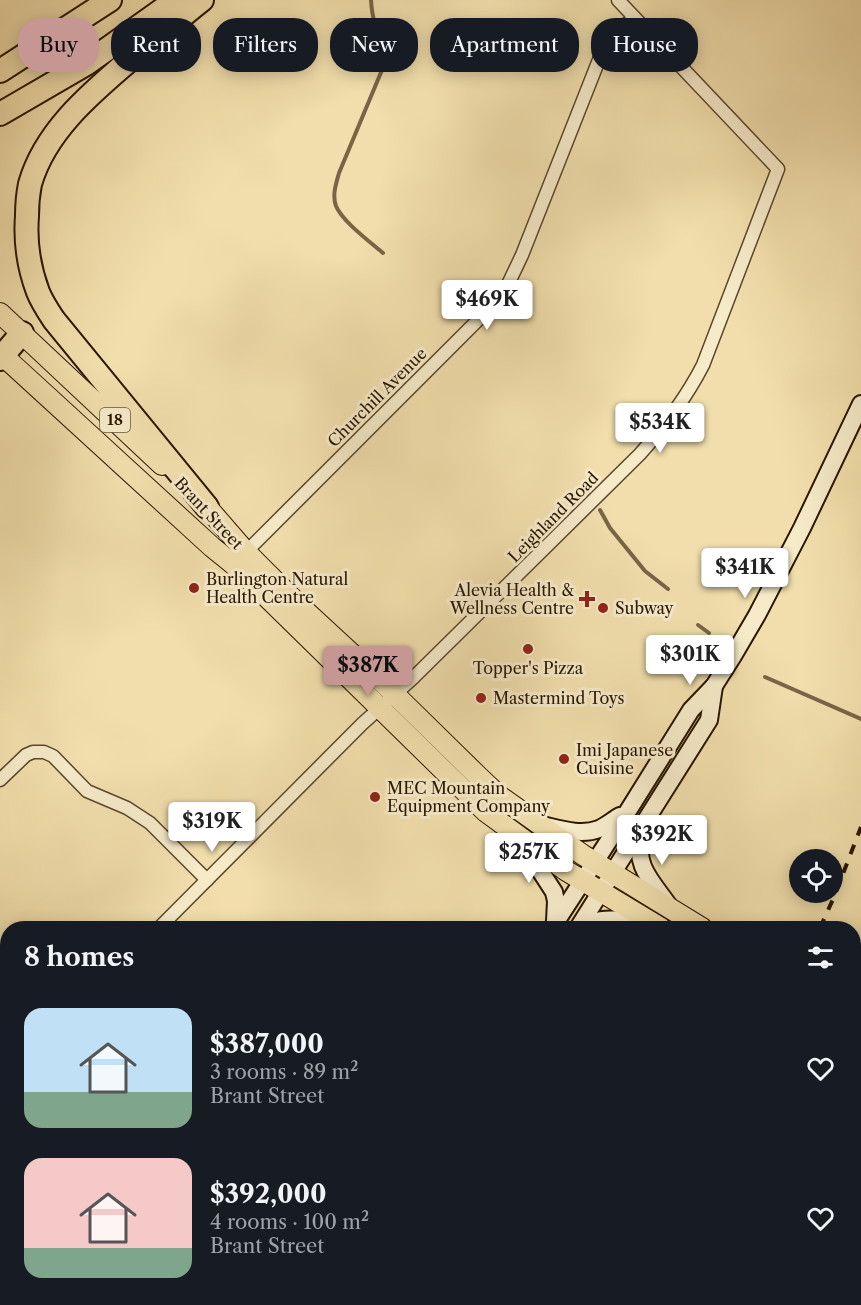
<!DOCTYPE html>
<meta charset="utf-8">
<style>
body{margin:0;font-family:"Libre Caslon Text",serif;background:#20242c;color:#f1f3f6;height:100vh;display:flex;flex-direction:column;font-size:22px;white-space:nowrap}
*{box-sizing:border-box;margin:0}
p{font-size:20px;color:#9ea1a6}
.icon{flex:none;width:33px;height:33px;fill:none;stroke:currentColor;stroke-width:2;stroke-linecap:round;stroke-linejoin:round}
.map{position:relative;flex:1;overflow:hidden}
.side{position:absolute;left:0px;top:921px;width:861px;height:384px;display:flex;flex-direction:column;background:#171b24;border-radius:24px 24px 0 0;box-shadow:0 3px 15px #0003}
.side>*{flex:none}
.banner{position:absolute;left:18px;top:18px;width:825px;height:54px;display:flex;gap:12px}
.tools{position:absolute;left:789px;top:849px;display:grid;gap:12px}
.tools a{display:grid;place-items:center;width:54px;height:54px;border-radius:50%;background:#171b24;box-shadow:0 3px 15px #0003;font-size:30px}
.price{position:absolute;translate:-50% -51px;padding:0 14px;border-radius:6px;background:#fff;color:#222;font-size:20px;line-height:39px;filter:drop-shadow(0 2px 3px #0008)}
.price::after{content:'';position:absolute;left:50%;top:36px;width:18px;height:14px;margin-left:-9px;background:inherit;clip-path:polygon(0 0,100% 0,50% 100%)}
.price.selected{background:#c59692;color:#111}
ul{padding:0;list-style:none}
li{display:flex;align-items:center;gap:18px;height:150px;padding:0 24px}
li span{display:grid;place-items:center;flex:none;width:168px;height:120px;border-radius:18px;color:#555}
li>.icon{margin-inline-start:auto}
span .icon{width:72px;height:72px;fill:#fffc;stroke-width:1}
li b{font-size:26px}
h2{display:flex;justify-content:space-between;align-items:center;height:72px;padding:0 24px;font-size:26px}
.tag{padding:0 21px;border-radius:24px;background:#171b24;box-shadow:0 3px 15px #0003;font-size:21px;line-height:54px}
.tag.selected{background:#c59692;color:#111}
.map>svg:first-child{display:block}
</style>
<div class="map">
<svg width="861" height="1305" viewBox="0 0 861 1305">
<rect width="100%" height="100%" fill="#f1deac"/>
<filter id="stains"><feTurbulence type="fractalNoise" baseFrequency=".00333" numOctaves="4"/><feColorMatrix values="0 0 0 0 .2 0 0 0 0 .09 0 0 0 0 .02 0 0 0 .5 -.17"/></filter>
<radialGradient id="worn" r=".72"><stop offset=".6" stop-color="#630" stop-opacity="0"/><stop offset="1" stop-color="#630" stop-opacity=".3"/></radialGradient>
<g fill="none" stroke-linecap="round" stroke-linejoin="round">
<g stroke="#786545" stroke-width="4">
<path d="M371,0c1,17 4,30 16,43v15l-48,115c-3,11 -7,22 -3,33 6,15 34,36 47,47"/>
<polyline points="600,510 610,528 645,571 668,589"/>
<polyline points="698,625 709,633"/>
<polyline points="765,677 861,719"/>
</g>
<defs>
<g id="minor">
<polyline points="243,555 503,295 522,255 606,42 616,30 635,19"/>
<polyline points="0,780 26,755 33,752 44,752 53,756 87,791 127,808 150,823 207,880"/>
<path d="M159,928l203,-204 51,-46 227,-224c25,-28 46,-56 63,-89l75,-196 -160,-169"/>
<polyline points="0,1089 8,1082"/>
<polyline points="0,1235 8,1242"/>
<polyline points="63,1298 70,1305"/>
</g>
<g id="secondary">
<path d="M542,825c18,4 39,11 57,4 7,-3 14,-9 21,-13"/>
<path d="M642,833c-9,33 10,48 27,73"/>
<polyline points="523,841 530,855 554,892 556,901 555,921"/>
<polyline points="552,928 628,811 691,710 714,686 733,656 757,615 802,528 861,404"/>
<polyline points="578,928 709,720 714,686"/>
<path d="M587,928c1,0 6,-5 7,-6 14,-6 43,0 58,2"/>
<polyline points="328,1305 333,1298"/>
</g>
<g id="primary">
<polyline points="0,313 162,465"/>
<polyline points="0,353 212,547 233,564 486,812 565,870 661,928"/>
<polyline points="197,497 207,507 246,552 299,605 377,677 478,776 498,795 583,855 702,928"/>
<polyline points="854,1019 861,1024"/>
<polyline points="854,1044 861,1049"/>
</g>
<g id="motorway">
<path d="M202,0c-24,19 -47,39 -70,58 -41,35 -87,73 -102,126 -2,10 -3,22 -3,32 -2,25 2,52 11,76 4,10 10,19 16,28l153,187"/>
<polyline points="0,71 110,0"/>
<polyline points="0,114 86,64 176,0"/>
<polyline points="0,359 22,333"/>
</g>
</defs>
<use href="#minor" stroke="#5a472c" stroke-width="15"/>
<use href="#secondary" stroke="#281501" stroke-width="20"/>
<use href="#primary" stroke="#281501" stroke-width="22"/>
<use href="#motorway" stroke="#281501" stroke-width="26"/>
<use href="#minor" stroke="#f6eac9" stroke-width="12"/>
<use href="#secondary" stroke="#f6eac9" stroke-width="16"/>
<use href="#primary" stroke="#f1deac" stroke-width="20"/>
<use href="#motorway" stroke="#f1deac" stroke-width="22"/>
<g stroke="#281501" stroke-width="4" stroke-dasharray="10 10" stroke-linecap="butt">
<polyline points="820,928 834,897 861,827"/>
<polyline points="854,1092 861,1086"/>
<polyline points="854,1113 861,1106"/>
<polyline points="854,1205 861,1185"/>
<polyline points="562,1305 570,1298"/>
<polyline points="613,1305 622,1298"/>
<polyline points="754,1305 763,1298"/>
<polyline points="827,1305 828,1298"/>
</g>
</g>
<g fill="#8f2418" stroke="#f6eac9" stroke-width="2">
<circle cx="194" cy="588" r="6"/>
<path d="M584 590h6v6h6v6h-6v6h-6v-6h-6v-6h6z"/>
<circle cx="603" cy="608" r="6"/>
<circle cx="528" cy="649" r="6"/>
<circle cx="481" cy="698" r="6"/>
<circle cx="564" cy="759" r="6"/>
<circle cx="375" cy="797" r="6"/>
</g>
<g text-anchor="middle" stroke-width="6" stroke-linejoin="round" paint-order="stroke">
<rect fill="#f6eac9" stroke="#66553d" stroke-width="1.5" x="100" y="408" width="30" height="24" rx="4.5"/>
<g font-size="15" font-weight="bold" fill="#281501">
<text x="115" y="425">18</text>
</g>
<g font-size="16" fill="#281501" stroke="#f6eac9">
<text transform="translate(377 397) rotate(-45)" y="6">Churchill Avenue</text>
<text transform="translate(209 513) rotate(47)" y="6">Brant Street</text>
<text transform="translate(553 517) rotate(-45)" y="6">Leighland Road</text>
</g>
<g font-size="16" fill="#281501" stroke="#f6eac9" text-anchor="start">
<text x="206" y="585">Burlington Natural<tspan x="206" dy="18">Health Centre</tspan></text>
<text x="574" y="596" text-anchor="end">Alevia Health &amp;<tspan x="574" dy="18">Wellness Centre</tspan></text>
<text x="615" y="614">Subway</text>
<text x="528" y="674" text-anchor="middle">Topper's Pizza</text>
<text x="493" y="704">Mastermind Toys</text>
<text x="576" y="756">Imi Japanese<tspan x="576" dy="18">Cuisine</tspan></text>
<text x="387" y="794">MEC Mountain<tspan x="387" dy="18">Equipment Company</tspan></text>
</g>
</g>
<rect width="100%" height="100%" filter="url(#stains)"/>
<rect width="100%" height="100%" fill="url(#worn)"/>
</svg>
<div class="tools">
<a><svg class="icon" aria-label="locate" viewBox="0 0 24 24"><circle cx="12" cy="12" r="6"/><path d="M12 2v4M12 18v4M2 12h4M18 12h4"/></svg></a>
</div>
<b class="price" style="left:487px;top:331px">$469K</b>
<b class="price" style="left:660px;top:454px">$534K</b>
<b class="price" style="left:745px;top:599px">$341K</b>
<b class="price" style="left:690px;top:686px">$301K</b>
<b class="price selected" style="left:368px;top:697px">$387K</b>
<b class="price" style="left:212px;top:853px">$319K</b>
<b class="price" style="left:662px;top:866px">$392K</b>
<b class="price" style="left:529px;top:884px">$257K</b>
<div class="banner">
<a class="tag selected">Buy</a>
<a class="tag">Rent</a>
<a class="tag">Filters</a>
<a class="tag">New</a>
<a class="tag">Apartment</a>
<a class="tag">House</a>
</div>
<section class="side">
<h2>8 homes<svg class="icon" aria-label="filters" viewBox="0 0 24 24"><path d="M4 7h16M4 17h16"/><circle cx="9" cy="7" r="2"/><circle cx="15" cy="17" r="2"/></svg></h2>
<ul>
<li><span style="background:linear-gradient(#bfe0f5 70%,#7fa58c 0)"><svg class="icon" aria-label="home" viewBox="0 0 24 24"><path d="M3 11l9-7 9 7M6 9v11h12V9"/></svg></span><div><b>$387,000</b><p>3 rooms · 89 m²</p><p>Brant Street</p></div><svg class="icon" aria-label="heart" viewBox="0 0 24 24"><path d="M12 20l-8-8c-3-5 5-10 8-4 3-6 11-1 8 4z"/></svg></li>
<li><span style="background:linear-gradient(#f6c9c9 75%,#7fa58c 0)"><svg class="icon" aria-label="home" viewBox="0 0 24 24"><path d="M3 11l9-7 9 7M6 9v11h12V9"/></svg></span><div><b>$392,000</b><p>4 rooms · 100 m²</p><p>Brant Street</p></div><svg class="icon" aria-label="heart" viewBox="0 0 24 24"><path d="M12 20l-8-8c-3-5 5-10 8-4 3-6 11-1 8 4z"/></svg></li>
</ul>
</section>
</div>
